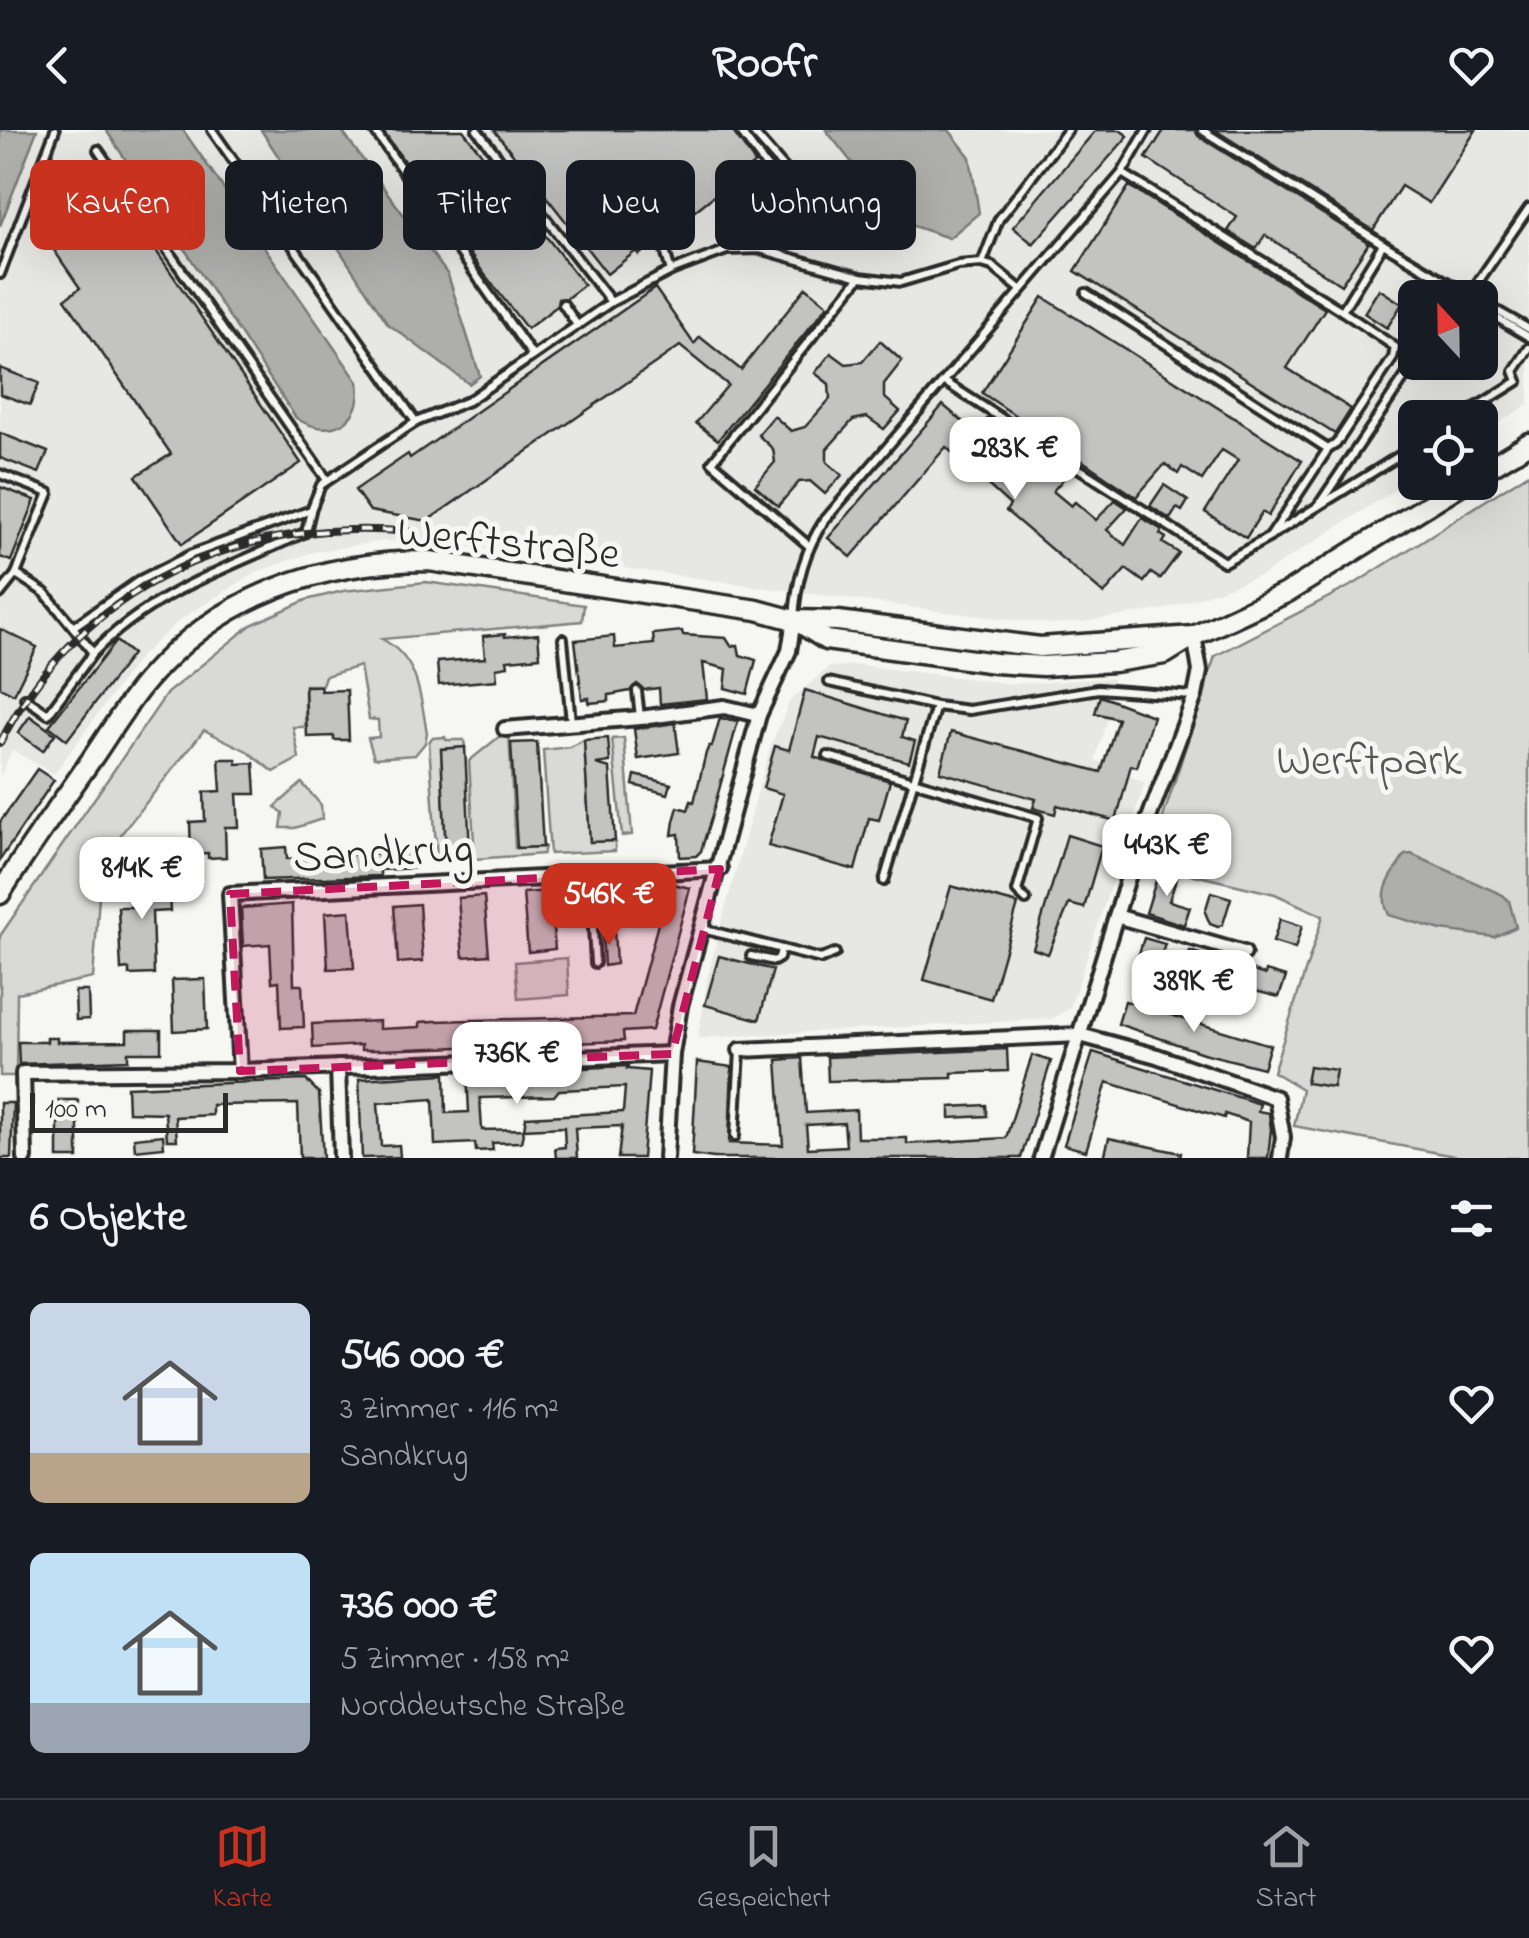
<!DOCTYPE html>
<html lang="de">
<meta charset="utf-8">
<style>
body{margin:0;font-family:"Indie Flower",sans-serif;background:#242831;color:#f1f3f6;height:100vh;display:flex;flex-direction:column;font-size:38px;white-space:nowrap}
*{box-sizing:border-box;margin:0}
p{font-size:32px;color:#9ea1a6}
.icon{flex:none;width:55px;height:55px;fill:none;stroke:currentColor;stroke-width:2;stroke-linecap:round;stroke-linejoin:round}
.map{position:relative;height:1028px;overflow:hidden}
.drawer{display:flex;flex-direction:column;background:#171b24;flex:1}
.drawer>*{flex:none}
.top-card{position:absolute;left:30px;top:30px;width:1000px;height:90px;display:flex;gap:20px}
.needle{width:65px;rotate:338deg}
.controls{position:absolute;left:1398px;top:150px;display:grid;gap:20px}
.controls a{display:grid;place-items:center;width:100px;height:100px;border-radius:15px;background:#171b24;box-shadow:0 10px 40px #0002;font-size:50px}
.scale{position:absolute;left:30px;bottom:25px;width:198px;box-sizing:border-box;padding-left:10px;border:5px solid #2b2b2b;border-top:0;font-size:28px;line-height:35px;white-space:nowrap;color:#2b2b2b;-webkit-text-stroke:8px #f6f6f2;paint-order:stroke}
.price{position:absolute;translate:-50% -85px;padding:0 22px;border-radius:20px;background:#fff;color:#222;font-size:32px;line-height:65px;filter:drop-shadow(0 2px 5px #0008)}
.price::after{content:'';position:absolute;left:50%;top:60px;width:30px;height:22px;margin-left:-15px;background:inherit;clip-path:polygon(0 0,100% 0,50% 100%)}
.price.on{background:#c8321e;color:#fff}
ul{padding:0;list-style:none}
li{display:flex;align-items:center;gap:30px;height:250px;padding:0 30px}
li span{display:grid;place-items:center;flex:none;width:280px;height:200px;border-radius:15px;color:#555}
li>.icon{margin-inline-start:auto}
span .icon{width:120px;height:120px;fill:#fffc;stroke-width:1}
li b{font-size:42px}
h2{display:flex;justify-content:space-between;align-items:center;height:120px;padding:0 30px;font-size:42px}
.tag{padding:0 35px;border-radius:15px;background:#171b24;box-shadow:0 10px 40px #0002;font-size:35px;line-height:90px}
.tag.on{background:#c8321e;color:#fff}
header{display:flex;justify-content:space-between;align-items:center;height:130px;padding:0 30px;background:#171b24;font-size:45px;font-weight:800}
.menu{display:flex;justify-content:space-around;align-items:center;height:140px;border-top:2px solid #363941;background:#171b24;font-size:28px;color:#9ea1a6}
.menu a{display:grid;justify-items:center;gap:5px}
.menu .on{color:#c8321e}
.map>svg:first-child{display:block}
</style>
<header><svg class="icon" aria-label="back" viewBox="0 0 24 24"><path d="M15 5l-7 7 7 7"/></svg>Roofr<svg class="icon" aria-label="heart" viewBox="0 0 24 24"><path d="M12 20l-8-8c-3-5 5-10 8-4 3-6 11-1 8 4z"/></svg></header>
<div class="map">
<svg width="1529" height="1028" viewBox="0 0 1529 1028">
<rect width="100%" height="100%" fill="#f6f6f2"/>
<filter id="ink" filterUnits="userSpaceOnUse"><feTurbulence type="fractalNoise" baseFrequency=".01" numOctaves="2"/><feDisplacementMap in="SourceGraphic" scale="20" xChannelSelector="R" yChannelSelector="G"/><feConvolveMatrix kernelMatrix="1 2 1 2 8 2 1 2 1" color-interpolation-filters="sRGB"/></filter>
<g filter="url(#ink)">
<g fill="#e7e7e3" fill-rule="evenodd">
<path d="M37,0h1492v274l-49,31v-17h-65v59l-153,98 -96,34 -84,13 -32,2 -112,-13 -506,-69 -50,-1 -69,11 -57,20 -78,49 -40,38 -84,115 -42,-24 -12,27v-551zM1415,168h65v64h-65z"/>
<polygon points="858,535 1013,554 1112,548 1113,568 1095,630 1145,653 1070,878 1052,889 698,908 708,846 722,790 771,615 790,571 829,537"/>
</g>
<g fill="#d9d9d5" stroke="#828280" stroke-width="2.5">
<polygon points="1529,343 1529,1028 1465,1028 1294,996 1302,959 1273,942 1323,786 1275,764 1148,734 1215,526 1356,453"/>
<path d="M426,452l158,23 -2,16 -200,18c37,20 38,56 45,94l-2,10 -10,12 -41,3 -6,-20 11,-1 -1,-17 -9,-1 -9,-53 -35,10 -3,9h-17v42h-12l6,31 -25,14 -27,-21 -43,-21 -82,103 -22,50 -7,95 -76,15 -1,83h-16v-140l167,-243 84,-68 55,-25 37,-9z"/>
<polygon points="505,602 509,602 515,718 545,717 543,724 475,729 469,631"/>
<polygon points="445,607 446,610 464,610 465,617 441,619 446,723 470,722 469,730 437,732 429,612 432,608"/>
<polygon points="624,608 632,705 622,706 612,609"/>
<polygon points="584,610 590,712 615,711 615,721 550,724 543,620 570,617"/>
<polygon points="302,653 321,675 322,689 295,698 281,698 283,683 275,677"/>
<polygon points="567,828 569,865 518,869 515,832"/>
</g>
<g fill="#aeaeab" stroke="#7a7a78" stroke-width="2.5">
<polygon points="0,0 37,0 0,96"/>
<path d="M106,0h77l175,252c6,41 -28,58 -62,36z"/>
<polygon points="261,0 341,0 448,145 480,246 469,254 388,194"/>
<polygon points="826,0 949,0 970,27 979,83 949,108 898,91"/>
<path d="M1411,724l92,41 6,6 7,26 -22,10 -53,-7 -52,-15c-12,-23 3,-40 16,-60z"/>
</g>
<g fill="#c3c3c0" stroke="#2b2b2b" stroke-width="2.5" fill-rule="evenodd">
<polygon points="382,0 463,0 584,155 567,168 558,169 557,176 527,199 482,141"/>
<polygon points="494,0 732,0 755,33 666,104 657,103 655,112 639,125 636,121 607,144"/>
<polygon points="1096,0 1120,0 1128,6 1033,114 1013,97"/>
<polygon points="1164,0 1195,0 1198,6 1366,111 1368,114 1341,155 1265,105 1256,119 1228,101 1237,87 1146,28"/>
<polygon points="1215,0 1476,0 1429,73 1401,56 1373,100"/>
<polygon points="1129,56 1325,179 1287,238 1351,279 1335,304 1075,141"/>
<polygon points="114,59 301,333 182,414 136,346 171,324 65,169 80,158 45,107"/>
<polygon points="806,157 828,175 718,310 696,293 728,255 680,216 427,391 370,381 355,360 408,324 410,328 655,158 694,214 700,207 741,240"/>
<polygon points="1379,159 1402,174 1387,198 1364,183"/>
<polygon points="1043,167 1302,331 1268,386 1262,382 1246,408 1205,382 1238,330 1222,320 1202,350 1182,337 1178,344 1165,334 1136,367 982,263"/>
<polygon points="880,211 902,231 884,254 884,267 900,281 884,299 867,287 853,290 827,319 827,332 842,345 825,364 810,351 799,352 778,376 755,356 775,332 773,319 758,305 774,286 791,301 805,297 830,269 829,254 815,243 831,223 846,234 862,232"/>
<polygon points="0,238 39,253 30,275 0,264"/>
<polygon points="943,275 976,303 988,288 1048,331 1050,328 1070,341 1053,361 1071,376 1075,372 1096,390 1115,370 1127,378 1107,400 1125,415 1142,388 1162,400 1160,404 1166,408 1163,413 1179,423 1160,449 1151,443 1144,452 1126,439 1104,464 1006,381 1010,375 946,317 851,427 828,408"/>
<polygon points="0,303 48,322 39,343 0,328"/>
<polygon points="1164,355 1188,371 1182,381 1177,378 1170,389 1150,376"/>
<polygon points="0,357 35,370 11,431 0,427"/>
<polygon points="0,499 37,517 14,564 0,557"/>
<polygon points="682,501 683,505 726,508 731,516 738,515 740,525 756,530 747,564 725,558 727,539 703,533 707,569 660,574 659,558 644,560 637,554 630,561 609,565 609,571 589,573 589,568 582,569 575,510 614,506 615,518 654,514 653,504"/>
<polygon points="505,504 505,507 538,504 540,527 507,530 508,536 496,538 497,550 439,555 437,532 485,528 483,506"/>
<polygon points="116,511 132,524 67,610 49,596"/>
<polygon points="305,556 320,556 321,561 347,560 349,610 334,610 334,606 307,607"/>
<polygon points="805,560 906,591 902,607 915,611 909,632 819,607 814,627 890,651 879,690 869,688 855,740 768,716 783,664 763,658 775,616 789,620"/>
<polygon points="1100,566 1153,586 1137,637 1131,635 1116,691 1057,675 1055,684 1033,678 1036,669 940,642 951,602 1101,642 1118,589 1095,583"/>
<polygon points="30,586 55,604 43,621 18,603"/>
<polygon points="720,588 738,591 714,678 701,721 696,726 680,727 679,704 672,705 674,691 678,677 688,680 691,671 694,672 706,623 709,616 712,616"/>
<polygon points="675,593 679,623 638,629 634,599"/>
<polygon points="608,608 610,632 596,634 610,638 615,711 590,712 584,610"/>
<polygon points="537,612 543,717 517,718 511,613"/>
<polygon points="465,617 470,722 446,723 441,619"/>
<polygon points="219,629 236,629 237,634 254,633 256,664 237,664 239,697 225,697 226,727 208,728 208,723 191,724 190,692 205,691 204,662 221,661"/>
<polygon points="37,639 54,650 0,730 0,692"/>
<polygon points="635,645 671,654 668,664 633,655"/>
<polygon points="1067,705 1102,716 1084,778 1069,774 1048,824 1033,819"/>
<polygon points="414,714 415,738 380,740 380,746 263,750 261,719 286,717 287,729 379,723 378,716"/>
<polygon points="151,738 151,745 168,743 170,781 152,782 154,844 129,845 129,839 121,840 118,777 137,777 134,739"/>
<polygon points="1160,738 1178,744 1169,771 1190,777 1184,795 1146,783"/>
<polygon points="669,753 690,758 652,900 623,902 624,911 380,920 361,920 361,915 313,918 312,894 379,891 379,899 420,897 420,892 435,891 633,886"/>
<polygon points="951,756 1018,774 991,869 924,850"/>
<polygon points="550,761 555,819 528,822 523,763"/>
<polygon points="1211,762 1231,768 1223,794 1218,797 1210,794 1205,782"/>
<polygon points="484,766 489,825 463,827 458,768"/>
<polygon points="292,774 294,855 302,855 304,897 281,898 279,851 272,852 270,814 243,816 241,778"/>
<polygon points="419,774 423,831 398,833 394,776"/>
<polygon points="350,781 354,838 328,839 325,783"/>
<polygon points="1280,789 1302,796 1295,819 1273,812"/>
<polygon points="614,800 616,834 604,836 602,801"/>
<polygon points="1144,808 1165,814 1157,839 1136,833"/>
<polygon points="1190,821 1210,827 1208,834 1230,841 1232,834 1265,845 1266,841 1286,847 1279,867 1235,856 1234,859 1183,841"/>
<polygon points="719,826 773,840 759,890 705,875"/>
<polygon points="205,849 207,899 174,901 172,850"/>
<polygon points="75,861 88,861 89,889 76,890"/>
<polygon points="1125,871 1270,915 1263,938 1203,923 1118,894"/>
<polygon points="127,900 161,900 161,922 128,922 128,930 19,934 18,912 47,912 47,908 57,908 57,912 127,911"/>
<polygon points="1007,919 1008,941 952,943 952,948 828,951 827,927"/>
<polygon points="1093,922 1260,974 1258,981 1269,983 1271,999 1268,1028 1247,1028 1249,992 1225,984 1224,988 1107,952 1086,1021 1064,1015"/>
<path d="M1032,925l19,6 -30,97h-307l-22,-3 5,-93 35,5 -3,76 54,2 -6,-85 25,-2 4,55 50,-3 1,28h50v6l99,-6zM844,993l2,23 -38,2 -2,-23z"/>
<path d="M628,936l-1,3 22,2 -7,87h-24l4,-32 -47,2 2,30h-21l-1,-10 10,-1 -1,-20 -40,2 -3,13 -29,1 1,7 -17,1 -1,-8 -40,2 -2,-46 -55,4 3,43 18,-1 1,12 -38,1 -3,-79 86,-5 1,39 23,-1 -2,-39zM625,957l-2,25 -97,5 -2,12 -42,1 -2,-32 74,-2 5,-6z"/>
<polygon points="1309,936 1336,940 1333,957 1306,953"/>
<polygon points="306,950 319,963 323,1028 300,1028 298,974 212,975 212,985 175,987 177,1010 167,1010 165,983 128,982 127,957"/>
<rect x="58" y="970" width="20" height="58"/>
<polygon points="0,973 13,973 11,1028 0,1028"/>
<polygon points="986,975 987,986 950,988 950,977"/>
<polygon points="163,1005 164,1017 135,1020 134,1008"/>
<polygon points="1109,1008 1181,1023 1180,1028 1104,1028"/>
</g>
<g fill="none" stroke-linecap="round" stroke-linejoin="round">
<defs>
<g id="lane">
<polyline points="212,0 416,292"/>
<polyline points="374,0 532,225"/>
<polyline points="477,0 611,172"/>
<polyline points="739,0 781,56 760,119"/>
<polyline points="751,0 792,47 781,56"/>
<polyline points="98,20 327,350"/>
<polyline points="1122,43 1342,181 1383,114 1202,0"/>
<polyline points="661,108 671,141"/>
<polyline points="1383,114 1474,168"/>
<polyline points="982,133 999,89 1068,0"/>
<polyline points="0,144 55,0"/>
<polyline points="1469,165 1529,78"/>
<polyline points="1458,168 1462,168"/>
<polyline points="1480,171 1529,199"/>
<polyline points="563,174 577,195"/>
<polyline points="1480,178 1529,207"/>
<polyline points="945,252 1224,432 1270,407 1328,319 1086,163"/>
<polyline points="1459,288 1518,251 1514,241 1529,218"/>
<polyline points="1328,319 1336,314 1393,228 1395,217 1342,181"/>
<polyline points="0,344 49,363 16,444 0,464"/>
<polyline points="1318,376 1415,232"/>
<polyline points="1275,403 1415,316"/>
<polyline points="808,415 712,332 860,147"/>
<polyline points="16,444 45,463 73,497 140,450 192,424 311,380 321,355 382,314 416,292 468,271 611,172 671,141 727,120 760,119 860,147 901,152 958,135 982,133 992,136 1020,159"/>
<path d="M794,489c2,-36 10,-68 30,-98l298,-348 25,-43"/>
<path d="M73,497l20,26c58,-61 138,-86 213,-121l5,-21"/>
<polyline points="563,509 571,592"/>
<polyline points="829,552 936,576 969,580 1098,559 1193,566"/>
<polyline points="637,561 640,587"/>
<polyline points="25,568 48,584 93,523"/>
<polyline points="828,626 1038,688 1017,761 1026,770"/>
<polyline points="590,744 595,833"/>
<polyline points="884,751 936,576"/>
<polyline points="703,799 821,829 835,823"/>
<polyline points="751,826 774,831 779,828 781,819"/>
<polyline points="735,1006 740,921"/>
</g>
<g id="street">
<polyline points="505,599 640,588 724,577 759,585"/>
<polyline points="1116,786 1244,823"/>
<polyline points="740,920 1080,905 1157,926 1276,968 1283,1007 1280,1028"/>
<polyline points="338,937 341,1028"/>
<polyline points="240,941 230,764 720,739"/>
<polyline points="25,1028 23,943 240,941 672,924"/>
<polyline points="666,1028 672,924 680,876 759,585 789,521 794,490"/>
<polyline points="1041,1028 1135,725 1195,566 1200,541 1194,506"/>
</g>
<g id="secondary">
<polyline points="1480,343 1529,313"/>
<polyline points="795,490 826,510 995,533 1043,536 1114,532 1165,524 1194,506 1288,462 1465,352"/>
<path d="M0,764c28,-46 60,-89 91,-134 18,-26 36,-57 57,-81 73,-84 173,-118 281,-118l328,49 37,10 44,1 202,26 154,-11"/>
</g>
</defs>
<use href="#lane" stroke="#2b2b2b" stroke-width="14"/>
<use href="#street" stroke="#2b2b2b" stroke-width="20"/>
<use href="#secondary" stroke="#2b2b2b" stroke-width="25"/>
<use href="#lane" stroke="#f6f6f2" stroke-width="6"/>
<use href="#street" stroke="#f6f6f2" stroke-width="12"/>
<use href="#secondary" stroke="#f6f6f2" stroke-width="18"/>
<defs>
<path id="rail" d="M0,613c81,-158 239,-227 411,-211"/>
</defs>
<use href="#rail" stroke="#2b2b2b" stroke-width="8"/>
<use href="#rail" stroke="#f6f6f2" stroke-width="4" stroke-dasharray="11" stroke-linecap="butt"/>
</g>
</g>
<path fill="#c2185b" fill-opacity="0.2" stroke="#c2185b" stroke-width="8" stroke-dasharray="20 12" stroke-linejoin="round" d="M720,739l-48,185 -432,17 -10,-177z"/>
<g text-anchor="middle" stroke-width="10" stroke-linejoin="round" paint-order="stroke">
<g font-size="45" fill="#2b2b2b" stroke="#f6f6f2">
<text transform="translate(509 410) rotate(6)" y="16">Werftstraße</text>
<text transform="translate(383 720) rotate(-3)" y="16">Sandkrug</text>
</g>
<g font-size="45" fill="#565656" stroke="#f6f6f2">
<text x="1369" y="644">Werftpark</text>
</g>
</g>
</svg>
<div class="controls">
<a><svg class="needle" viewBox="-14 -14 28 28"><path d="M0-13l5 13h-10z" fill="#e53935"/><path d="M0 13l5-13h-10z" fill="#9ea1a6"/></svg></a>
<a><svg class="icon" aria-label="locate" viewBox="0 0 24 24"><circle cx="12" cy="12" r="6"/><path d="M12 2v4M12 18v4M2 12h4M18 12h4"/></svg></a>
</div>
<div class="scale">100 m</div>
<b class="price" style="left:1015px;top:372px">283K €</b>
<b class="price" style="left:1167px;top:769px">443K €</b>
<b class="price" style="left:142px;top:792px">814K €</b>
<b class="price on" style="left:609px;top:818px">546K €</b>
<b class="price" style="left:1194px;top:905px">389K €</b>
<b class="price" style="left:517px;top:977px">736K €</b>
<div class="top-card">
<a class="tag on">Kaufen</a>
<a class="tag">Mieten</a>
<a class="tag">Filter</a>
<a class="tag">Neu</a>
<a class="tag">Wohnung</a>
</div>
</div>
<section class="drawer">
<h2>6 Objekte<svg class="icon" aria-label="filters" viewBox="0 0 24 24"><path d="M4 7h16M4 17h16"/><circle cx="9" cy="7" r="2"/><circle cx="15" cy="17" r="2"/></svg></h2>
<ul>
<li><span style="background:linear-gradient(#c9d6e8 75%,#b9a48a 0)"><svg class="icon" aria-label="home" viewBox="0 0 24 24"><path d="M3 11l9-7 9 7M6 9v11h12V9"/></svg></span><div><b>546 000 €</b><p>3 Zimmer · 116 m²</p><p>Sandkrug</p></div><svg class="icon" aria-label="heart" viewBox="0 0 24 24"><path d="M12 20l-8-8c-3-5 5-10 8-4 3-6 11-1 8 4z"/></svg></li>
<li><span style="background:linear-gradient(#bfe0f5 75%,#9aa5b1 0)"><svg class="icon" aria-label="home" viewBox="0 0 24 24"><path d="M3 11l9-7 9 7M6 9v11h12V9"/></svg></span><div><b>736 000 €</b><p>5 Zimmer · 158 m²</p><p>Norddeutsche Straße</p></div><svg class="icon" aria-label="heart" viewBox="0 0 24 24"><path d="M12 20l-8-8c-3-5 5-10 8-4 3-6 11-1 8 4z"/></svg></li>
</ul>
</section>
<nav class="menu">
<a class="on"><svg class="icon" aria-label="map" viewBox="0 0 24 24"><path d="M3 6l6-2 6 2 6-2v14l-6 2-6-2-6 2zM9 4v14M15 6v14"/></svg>Karte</a>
<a><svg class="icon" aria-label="saved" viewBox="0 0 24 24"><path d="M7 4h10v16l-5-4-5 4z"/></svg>Gespeichert</a>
<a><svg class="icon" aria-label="home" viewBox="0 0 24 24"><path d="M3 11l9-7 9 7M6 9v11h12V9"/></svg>Start</a>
</nav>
